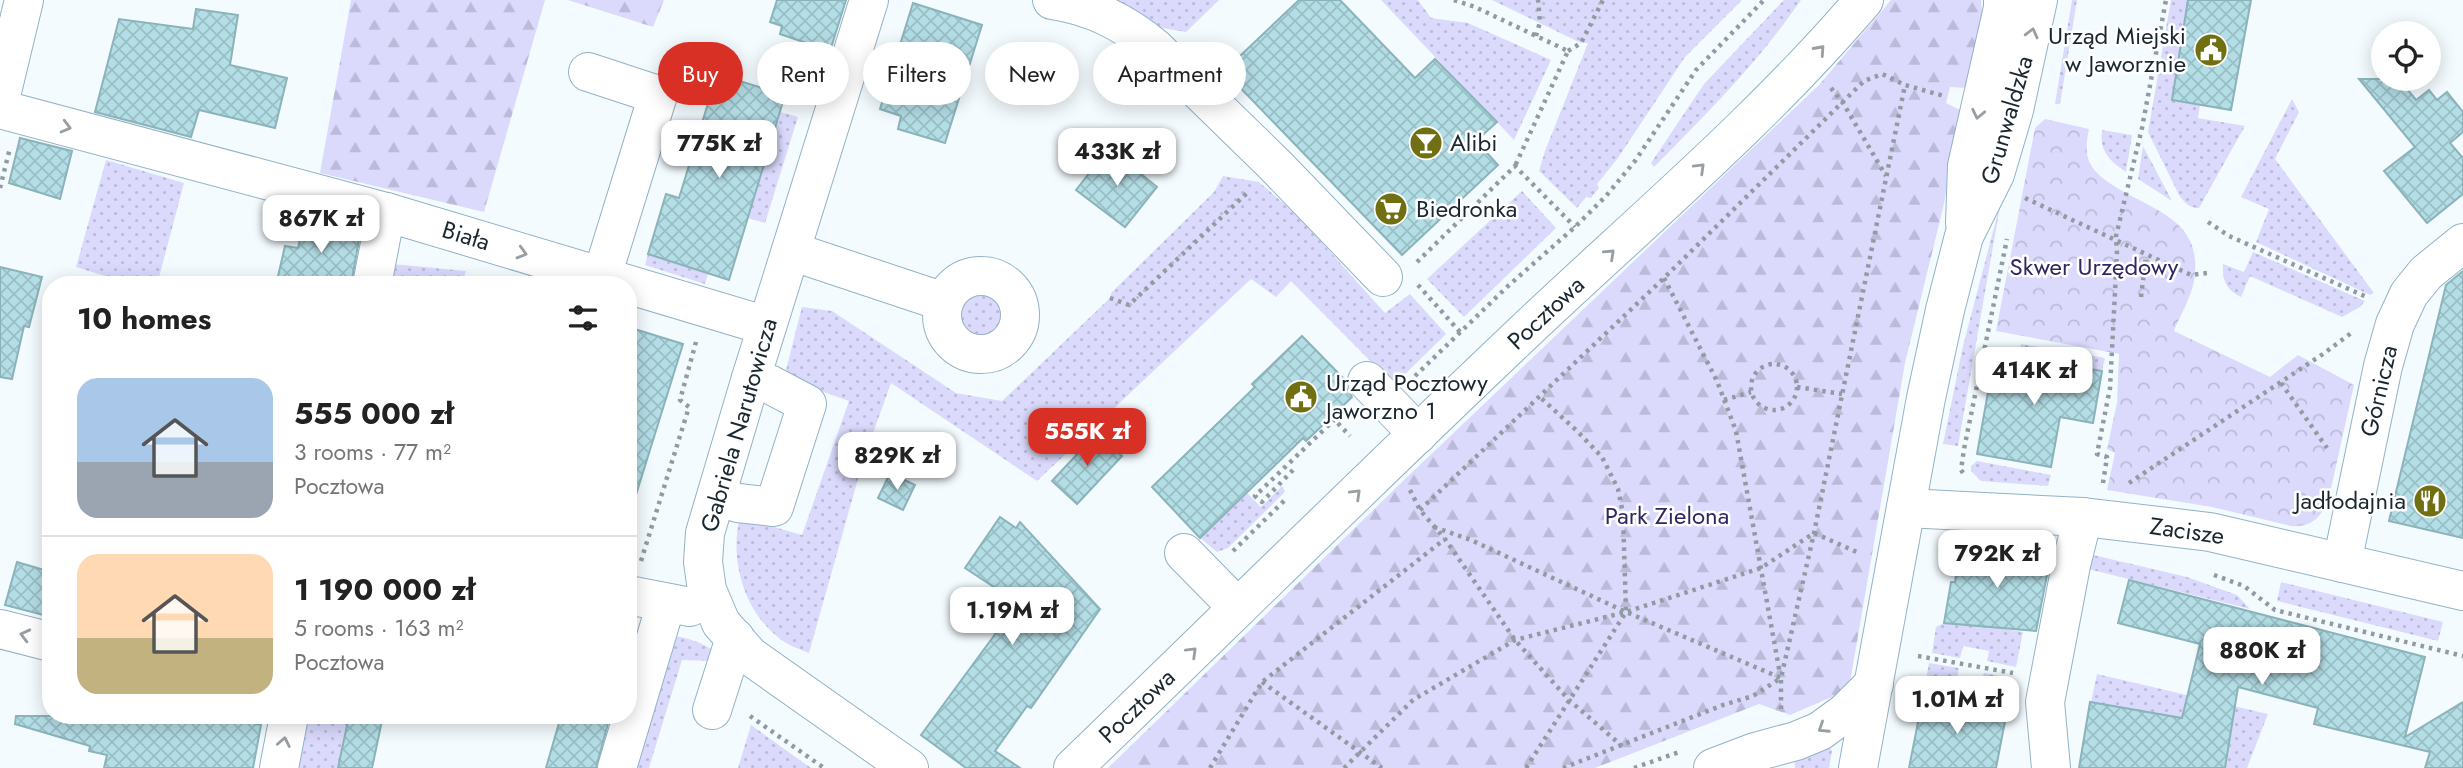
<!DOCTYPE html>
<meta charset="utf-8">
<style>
body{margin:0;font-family:Jost,sans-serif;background:#f6f6f6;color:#222;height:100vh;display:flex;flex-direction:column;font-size:26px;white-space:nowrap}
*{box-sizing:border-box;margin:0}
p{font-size:23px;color:#767676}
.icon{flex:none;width:38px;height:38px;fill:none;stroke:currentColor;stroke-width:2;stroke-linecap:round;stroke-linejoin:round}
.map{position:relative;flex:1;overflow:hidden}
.sheet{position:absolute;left:42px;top:276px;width:595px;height:448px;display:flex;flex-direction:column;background:#fff;border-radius:28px;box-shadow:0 4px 18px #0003}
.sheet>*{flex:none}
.top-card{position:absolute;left:658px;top:42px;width:665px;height:63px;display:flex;gap:14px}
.fabs{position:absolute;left:2371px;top:21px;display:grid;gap:14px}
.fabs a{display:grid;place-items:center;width:70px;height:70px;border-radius:50%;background:#fff;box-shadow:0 4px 18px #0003;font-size:35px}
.price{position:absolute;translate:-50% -60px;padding:0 16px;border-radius:14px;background:#fff;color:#222;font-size:23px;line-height:46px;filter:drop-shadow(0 2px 4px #0008)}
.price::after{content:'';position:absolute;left:50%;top:42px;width:21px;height:16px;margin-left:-10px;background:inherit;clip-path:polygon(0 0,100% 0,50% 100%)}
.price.on{background:#d93025;color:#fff}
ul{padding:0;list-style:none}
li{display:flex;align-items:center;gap:21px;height:175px;padding:0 35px}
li+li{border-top:2px solid #e0e0e0}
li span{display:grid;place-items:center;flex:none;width:196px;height:140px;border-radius:21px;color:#555}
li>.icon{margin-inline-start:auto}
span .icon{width:84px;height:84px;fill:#fffc;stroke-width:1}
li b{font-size:30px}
h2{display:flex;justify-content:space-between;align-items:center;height:84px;padding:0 35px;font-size:30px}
.tag{padding:0 24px;border-radius:32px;background:#fff;box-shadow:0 4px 18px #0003;font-size:24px;line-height:63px}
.tag.on{background:#d93025;color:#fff}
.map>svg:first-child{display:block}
</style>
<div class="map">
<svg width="2463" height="768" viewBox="0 0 2463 768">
<defs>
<pattern id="grass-dots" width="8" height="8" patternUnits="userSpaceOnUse" patternTransform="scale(1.75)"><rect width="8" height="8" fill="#dbdafd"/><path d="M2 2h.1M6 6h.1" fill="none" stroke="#bbbbd9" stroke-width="1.8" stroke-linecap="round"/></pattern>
<pattern id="forest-firs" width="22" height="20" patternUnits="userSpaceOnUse" patternTransform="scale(1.75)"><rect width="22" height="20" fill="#dbdafd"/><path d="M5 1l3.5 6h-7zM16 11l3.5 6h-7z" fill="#bbbbd9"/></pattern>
<pattern id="park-crowns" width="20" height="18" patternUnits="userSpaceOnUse" patternTransform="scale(1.75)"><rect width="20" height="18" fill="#dbdafd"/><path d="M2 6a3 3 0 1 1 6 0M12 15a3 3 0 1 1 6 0" fill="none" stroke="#bbbbd9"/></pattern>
<pattern id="building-cross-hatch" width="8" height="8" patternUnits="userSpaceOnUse" patternTransform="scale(1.75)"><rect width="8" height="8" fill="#b4dee6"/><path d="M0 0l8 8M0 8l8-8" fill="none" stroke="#9abec6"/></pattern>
</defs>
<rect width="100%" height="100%" fill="#f4fbff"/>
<g fill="url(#grass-dots)">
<polygon points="1089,0 1219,0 1186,32 1144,25"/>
<polygon points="1381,0 1418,0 1431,18 1468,23 1551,60 1514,140"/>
<polygon points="1492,0 1742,0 1685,57 1618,158 1597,184 1599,188 1591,198 1586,197 1577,208 1539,171 1545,151 1588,43 1581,43"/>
<path d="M1784,0h17c-44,64 -93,112 -147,167l-3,-4 53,-79z"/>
<polygon points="2072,0 2077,0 2060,104 2055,104"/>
<path d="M2171,0h17l-16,100 28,5 -2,13 47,8 -46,82c-10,0 -15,-6 -20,-13l-31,-63z"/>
<polygon points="2292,99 2299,112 2275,159 2374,293 2370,295 2256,242 2269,209 2241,197"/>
<polygon points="780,112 798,117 765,223 748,218"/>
<path d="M2102,130l30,5 -6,37c-17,-11 -27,-22 -24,-42z"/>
<polygon points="2143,146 2172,201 2138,179"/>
<polygon points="106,160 184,183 157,285 134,285 76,267"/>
<path d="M1223,176l36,6 39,34 87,97 25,-19 36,40 -52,51 -103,-104 -15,16 -25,-18 -214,202 -146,-98 -28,78 -54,192c-10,-4 -22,-8 -30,-15 -35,-27 -50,-79 -39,-121l62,18 47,-134 -65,-23 18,-71 30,4 124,82 46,8 108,-103 1,-5 103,-101z"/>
<polygon points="1522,191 1556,228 1464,317 1427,279"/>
<polygon points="2001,201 1958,446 1943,444 1963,346"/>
<path d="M2253,252l112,49 -5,6 -18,10 -92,-41 -9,21c-15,-7 -19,-17 -18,-33l21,8z"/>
<polygon points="648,254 708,274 705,284 645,265"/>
<polygon points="393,264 466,271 462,285 389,285"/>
<circle cx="980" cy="316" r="24"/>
<polygon points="2021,344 2105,358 2102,371 2019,357"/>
<polygon points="1977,461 2051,475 2048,486 1981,481 1971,471 1971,466"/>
<polygon points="1282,486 1285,491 1283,494 1228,548 1217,552 1200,538 1247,493 1261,507"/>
<polygon points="2089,554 2187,577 2237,595 2250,609 2084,568"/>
<polygon points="2281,582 2443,622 2438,641 2277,601"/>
<polygon points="1944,623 1981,625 2023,632 2016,667 1987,661 1989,651 1963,646 1960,658 1932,653 1936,627"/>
<path d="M670,635c17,3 30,6 44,16l-2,10 -30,-1 -33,108h-17z"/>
<polygon points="1929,663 1959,668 1957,679 1980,684 1984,673 2013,679 2006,710 1923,697"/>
<polygon points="2097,674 2268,714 2247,768 2225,768 2232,728 2091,702"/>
<polygon points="307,716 349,716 338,768 297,768"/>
<polygon points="751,725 811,768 738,768"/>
<polygon points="1830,747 1832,751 1829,768 1795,768 1794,759"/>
</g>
<g fill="url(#forest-firs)">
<polygon points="351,0 545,0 484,212 320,173"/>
<polygon points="568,0 664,0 653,27"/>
<polygon points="1891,0 1981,0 1983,21 1969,88 1950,87 1946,103 1962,111 1943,208 1905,363 1850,682 1841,693 1790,715 1759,704 1595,768 1108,768 1404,480 1819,85"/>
</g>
<path fill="url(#park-crowns)" d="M2045,119l44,10c-2,10 -4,21 0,32 4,10 13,17 22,23 42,28 93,34 83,97 -3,17 -14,34 -20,50l96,46 28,-22 56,30 -24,108c-6,21 -16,35 -39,33l-79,-19 -105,-17 8,-37 -8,-4 10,-46 2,-49 -123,-23 39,-203z"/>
<g fill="url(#building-cross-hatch)" stroke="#8ab3ba" stroke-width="2">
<polygon points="777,0 846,0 830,51 780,34 782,26 770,22"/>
<polygon points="1299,0 1340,0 1415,78 1435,59 1497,122 1476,141 1498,165 1402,255 1224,71"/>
<polygon points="2188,0 2251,0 2231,110 2172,100"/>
<polygon points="913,3 982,25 945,143 898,129 901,116 880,109"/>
<polygon points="196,9 238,15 230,65 287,78 275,128 199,110 191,137 95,112 119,19 193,29"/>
<polygon points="717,74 785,95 729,280 648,254 666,194 679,198"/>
<polygon points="2359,79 2399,79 2416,100 2429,90 2437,100 2447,92 2463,112 2463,132 2450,143 2463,158 2463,194 2427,223 2384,171 2415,147"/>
<polygon points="20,138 72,151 60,199 9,183"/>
<polygon points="1109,148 1157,187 1125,227 1076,190"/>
<polygon points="306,214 361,228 351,285 276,285 285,246 298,248"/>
<polygon points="0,267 42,277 29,327 24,326 12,379 0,377"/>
<polygon points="2463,271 2463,538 2389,521 2446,285"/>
<polygon points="628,327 683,344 635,498 628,497"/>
<polygon points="1302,336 1346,381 1346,387 1352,397 1306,441 1303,438 1200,538 1152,487 1255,387 1252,384"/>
<polygon points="1995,353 2102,371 2093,423 2060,417 2051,467 1977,454"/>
<polygon points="1097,433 1122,456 1077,504 1052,481"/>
<polygon points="890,473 915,485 903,510 878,498"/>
<polygon points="1000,517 1016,528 1020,522 1100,609 1031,708 1027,706 995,751 1020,768 966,768 921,735 1018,603 965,568"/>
<polygon points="1961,546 2050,560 2036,631 1944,623 1951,582 1955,582"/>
<polygon points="17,562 51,572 51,617 5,605"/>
<polygon points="2129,580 2425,657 2405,737 2463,702 2463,768 2425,768 2430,752 2314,724 2318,708 2238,687 2225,768 2079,768 2090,702 2182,718 2200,644 2118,623"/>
<polygon points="1923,697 2007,711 1996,768 1909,768"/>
<polygon points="16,716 226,716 261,725 253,768 104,768 107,755 89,751 90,746 15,724"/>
<polygon points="349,716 383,716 372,768 338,768"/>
<polygon points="561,716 610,716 596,768 546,768"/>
</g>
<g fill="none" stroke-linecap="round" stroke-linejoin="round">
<defs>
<g id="minor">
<polyline points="869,0 751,378 705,533 703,562 707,590 721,623 750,656 909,768"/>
<path d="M1052,0c40,6 72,22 103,48l121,118 107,111"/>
<polyline points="588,72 658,95 602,276"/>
<polyline points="0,100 24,0"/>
<polyline points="0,109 386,212 767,326"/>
<polyline points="1965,223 1967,166 2003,8 2003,0"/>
<polyline points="791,251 944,302"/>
<circle cx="981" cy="315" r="39"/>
<polyline points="372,285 386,212"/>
<polyline points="1367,381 1418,434"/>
<polyline points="717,496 738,503 774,507 807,404 771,385 751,378"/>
<polyline points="1906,508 2083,517 2210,532 2463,591"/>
<polyline points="1184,553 1238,608"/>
<polyline points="2342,563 2383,366 2395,324 2409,294 2426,273 2463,243"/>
<polyline points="628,595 690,607"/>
<polyline points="0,629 51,642"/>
<polyline points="712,710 735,638"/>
<polyline points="279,768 289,716"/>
<polyline points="617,768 666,604"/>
<path d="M1073,768c150,-145 299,-292 450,-435 115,-109 238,-212 341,-333"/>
<polyline points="1713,768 1755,752 1796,741 1820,731 1846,712 1874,684"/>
<polyline points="1858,768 1926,398 1945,310 1964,236 1995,174 2014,110 2038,0"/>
<polyline points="2051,768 2045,702 2071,565 2083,517"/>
</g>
</defs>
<use href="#minor" stroke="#93b2c6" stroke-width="40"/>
<g stroke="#919ba1" stroke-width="4.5" stroke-dasharray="3.5 5" stroke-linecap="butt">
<polyline points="1454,0 1475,7 1568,51 1515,166"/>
<polyline points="1536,36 1540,22 1538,0"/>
<polyline points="1568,51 1581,43 1603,0"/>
<polyline points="1831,88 1843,103 1886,176"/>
<polyline points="0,188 10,148"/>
<polyline points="2025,198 2191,275 2207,273"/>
<polyline points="2208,222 2229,236 2369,298"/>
<polyline points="1417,262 1515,166 1575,227"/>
<polyline points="1664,278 1717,381 1736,431 1780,674"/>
<polyline points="1418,285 1460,332"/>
<polyline points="2141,297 2146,256"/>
<polyline points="1110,298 1129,305 1248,192"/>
<circle cx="1774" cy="387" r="23"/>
<polyline points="1415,376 1508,286 1575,227 1606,196 1635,161 1696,70 1764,0"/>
<polyline points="2281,383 2327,448"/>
<polyline points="1797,387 1842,394"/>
<polyline points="1724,400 1751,392"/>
<polyline points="1332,417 1350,436"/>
<polyline points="1293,470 1262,502 1255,496 1334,420"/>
<polyline points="1963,473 1961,470 1964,449 2007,239"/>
<polyline points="2103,483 2107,457 2097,454 2110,388 2117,254 2116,236 2142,128 2166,0"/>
<polyline points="2129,483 2323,354 2354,331"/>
<polyline points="1410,490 1420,510 1445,539 1515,640 1569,700 1622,746"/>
<polyline points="1420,510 1664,278 1864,81 1882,74 1905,85"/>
<polyline points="1434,527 1471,540 1626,612 1781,678"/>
<polyline points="1233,551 1287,498"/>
<polyline points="641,561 689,407 680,400 696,342"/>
<polyline points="2214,575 2244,586 2275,610 2463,656"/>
<polyline points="1918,656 2013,673"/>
<polyline points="1262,682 1382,768"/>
<polyline points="1781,709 1781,678 1814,533 1905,85 1944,96"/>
<polyline points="750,716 824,768"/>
<polyline points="1210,768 1262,682 1445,539"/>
<polyline points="1344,768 1413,700 1515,640 1626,612 1761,568 1814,533 1859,553"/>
<polyline points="1526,768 1626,612 1623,514 1618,489 1602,457 1577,431 1541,398"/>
<polyline points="1563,768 1723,705 1753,696 1781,678"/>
<polyline points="1634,768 1679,752"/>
</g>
<use href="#minor" stroke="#fff" stroke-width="38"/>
</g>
<defs><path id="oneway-chevron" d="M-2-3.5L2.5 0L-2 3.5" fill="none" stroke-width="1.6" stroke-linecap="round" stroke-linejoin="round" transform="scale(1.75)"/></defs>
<g stroke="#989ea1">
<use href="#oneway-chevron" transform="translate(2032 33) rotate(-76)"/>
<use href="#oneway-chevron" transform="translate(1820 50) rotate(-48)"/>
<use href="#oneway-chevron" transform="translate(1978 114) rotate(102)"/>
<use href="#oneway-chevron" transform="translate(66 127) rotate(15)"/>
<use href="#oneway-chevron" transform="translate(1700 168) rotate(-44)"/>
<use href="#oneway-chevron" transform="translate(522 253) rotate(16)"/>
<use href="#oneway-chevron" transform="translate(1610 254) rotate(-43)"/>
<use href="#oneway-chevron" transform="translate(1356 494) rotate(-44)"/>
<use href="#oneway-chevron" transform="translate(25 635) rotate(-166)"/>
<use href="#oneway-chevron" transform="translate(1192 652) rotate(-44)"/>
<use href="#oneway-chevron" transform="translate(1823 728) rotate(147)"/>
<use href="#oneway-chevron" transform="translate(284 742) rotate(-79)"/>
</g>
<defs>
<symbol id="civic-disc" viewBox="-11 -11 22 22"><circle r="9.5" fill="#707013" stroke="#fff"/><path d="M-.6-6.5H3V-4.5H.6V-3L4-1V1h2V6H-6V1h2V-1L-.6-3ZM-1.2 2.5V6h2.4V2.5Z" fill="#fff"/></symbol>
<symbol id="bar-disc" viewBox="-11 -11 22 22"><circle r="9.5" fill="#707013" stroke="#fff"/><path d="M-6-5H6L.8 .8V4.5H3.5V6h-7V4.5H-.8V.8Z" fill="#fff"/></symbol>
<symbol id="supermarket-disc" viewBox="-11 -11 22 22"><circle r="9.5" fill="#707013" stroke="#fff"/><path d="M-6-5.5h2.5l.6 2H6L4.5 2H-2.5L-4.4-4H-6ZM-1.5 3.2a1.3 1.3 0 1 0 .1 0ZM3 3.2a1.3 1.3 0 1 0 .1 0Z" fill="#fff"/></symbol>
<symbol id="restaurant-disc" viewBox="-11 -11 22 22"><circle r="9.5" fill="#707013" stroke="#fff"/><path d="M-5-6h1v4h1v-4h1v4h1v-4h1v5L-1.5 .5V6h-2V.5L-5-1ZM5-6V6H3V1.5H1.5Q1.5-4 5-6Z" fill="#fff"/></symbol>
</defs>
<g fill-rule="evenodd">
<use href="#civic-disc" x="2192" y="31" width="38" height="38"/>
<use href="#bar-disc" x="1407" y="124" width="38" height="38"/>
<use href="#supermarket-disc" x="1372" y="190" width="38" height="38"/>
<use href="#civic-disc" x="1282" y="378" width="38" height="38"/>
<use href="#restaurant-disc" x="2411" y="482" width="38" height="38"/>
</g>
<g text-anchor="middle" stroke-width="5" stroke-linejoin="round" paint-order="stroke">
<g font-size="24" fill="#1b272f" stroke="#fff" text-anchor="start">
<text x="2186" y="44" text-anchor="end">Urząd Miejski<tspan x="2186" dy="28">w Jaworznie</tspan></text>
<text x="1450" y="151">Alibi</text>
<text x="1416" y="217">Biedronka</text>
<text x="1326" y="391">Urząd Pocztowy<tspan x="1326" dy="28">Jaworzno 1</tspan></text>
<text x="2406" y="509" text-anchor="end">Jadłodajnia</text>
</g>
<g font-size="24" fill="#1b272f" stroke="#fff">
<text transform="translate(2007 120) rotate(-74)" y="8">Grunwaldzka</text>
<text transform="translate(466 236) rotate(17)" y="8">Biała</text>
<text transform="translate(1546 313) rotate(-43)" y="8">Pocztowa</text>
<text transform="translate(2379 391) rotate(-77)" y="8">Górnicza</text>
<text transform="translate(739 425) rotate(-74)" y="8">Gabriela Narutowicza</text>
<text transform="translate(2187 531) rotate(8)" y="8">Zacisze</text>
<text transform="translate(1137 706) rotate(-44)" y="8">Pocztowa</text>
</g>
<g font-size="24" fill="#302661" stroke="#fff">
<text x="2094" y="275">Skwer Urzędowy</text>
<text x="1667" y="524">Park Zielona</text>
</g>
</g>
</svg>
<div class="fabs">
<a><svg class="icon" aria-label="locate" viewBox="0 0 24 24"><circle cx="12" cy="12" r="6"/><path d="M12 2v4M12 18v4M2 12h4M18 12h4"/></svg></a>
</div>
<b class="price" style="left:719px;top:180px">775K zł</b>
<b class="price" style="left:1117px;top:188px">433K zł</b>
<b class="price" style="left:321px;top:255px">867K zł</b>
<b class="price" style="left:2034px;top:407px">414K zł</b>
<b class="price on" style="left:1087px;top:468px">555K zł</b>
<b class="price" style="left:897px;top:492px">829K zł</b>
<b class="price" style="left:1997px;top:590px">792K zł</b>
<b class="price" style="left:1012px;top:647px">1.19M zł</b>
<b class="price" style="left:2262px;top:687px">880K zł</b>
<b class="price" style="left:1957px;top:736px">1.01M zł</b>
<div class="top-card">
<a class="tag on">Buy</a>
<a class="tag">Rent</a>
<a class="tag">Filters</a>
<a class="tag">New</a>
<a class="tag">Apartment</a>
</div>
<section class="sheet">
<h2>10 homes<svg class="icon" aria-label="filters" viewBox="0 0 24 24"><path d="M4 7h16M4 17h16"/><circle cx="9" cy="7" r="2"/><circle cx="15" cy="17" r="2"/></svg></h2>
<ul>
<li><span style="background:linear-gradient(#a9c7e8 60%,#9aa5b1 0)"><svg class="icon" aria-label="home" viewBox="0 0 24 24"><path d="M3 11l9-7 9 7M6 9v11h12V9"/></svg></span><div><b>555 000 zł</b><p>3 rooms · 77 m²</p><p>Pocztowa</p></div></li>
<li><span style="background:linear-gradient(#ffd9b3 60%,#c2b280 0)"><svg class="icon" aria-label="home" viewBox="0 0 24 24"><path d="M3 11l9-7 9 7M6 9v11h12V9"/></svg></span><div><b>1 190 000 zł</b><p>5 rooms · 163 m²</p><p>Pocztowa</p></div></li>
</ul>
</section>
</div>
